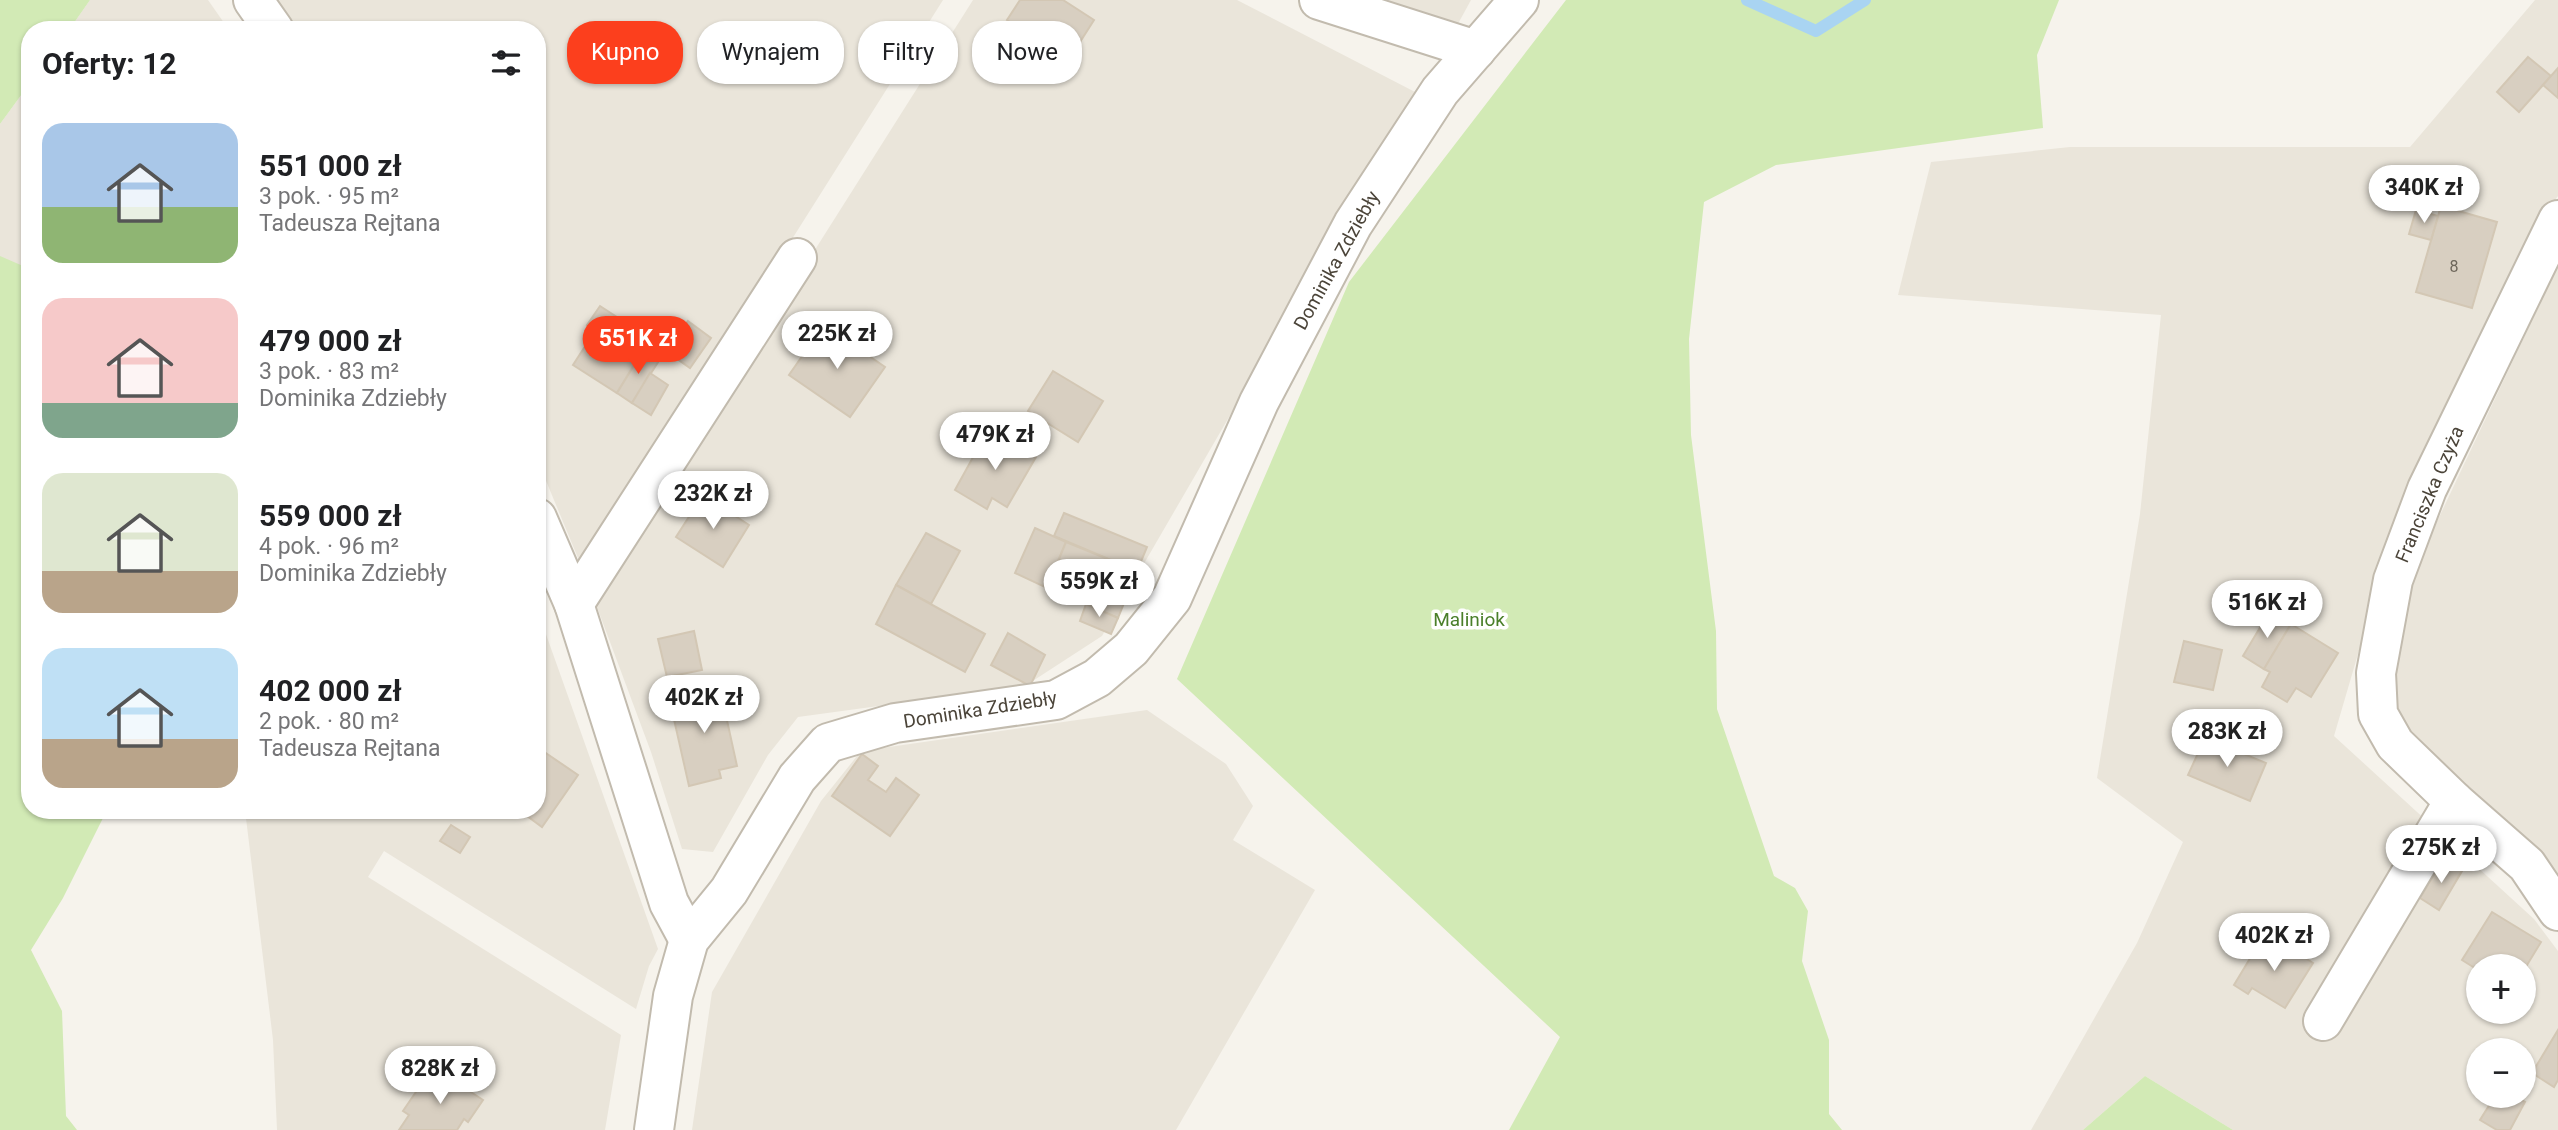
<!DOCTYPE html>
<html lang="pl">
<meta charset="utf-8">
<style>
body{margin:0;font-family:Roboto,sans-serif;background:#f2f2f2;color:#202124;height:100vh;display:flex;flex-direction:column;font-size:26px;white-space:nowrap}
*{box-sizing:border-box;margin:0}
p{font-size:23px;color:#757577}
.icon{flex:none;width:38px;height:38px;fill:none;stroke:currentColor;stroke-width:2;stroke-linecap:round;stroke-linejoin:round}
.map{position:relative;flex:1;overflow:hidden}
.panel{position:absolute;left:21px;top:21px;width:525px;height:798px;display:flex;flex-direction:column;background:#fff;border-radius:28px;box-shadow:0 2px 5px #0004}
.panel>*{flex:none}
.hud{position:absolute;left:567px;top:21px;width:665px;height:63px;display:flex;gap:14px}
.buttons{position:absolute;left:2466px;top:954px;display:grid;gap:14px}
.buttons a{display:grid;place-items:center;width:70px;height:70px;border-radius:50%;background:#fff;box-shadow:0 2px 5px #0004;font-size:35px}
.price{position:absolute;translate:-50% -60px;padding:0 16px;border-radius:24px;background:#fff;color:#222;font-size:23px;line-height:46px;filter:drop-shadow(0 2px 4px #0008)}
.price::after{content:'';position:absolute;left:50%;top:42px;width:21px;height:16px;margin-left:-10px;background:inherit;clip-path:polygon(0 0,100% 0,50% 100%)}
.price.active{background:#fc3f1d;color:#fff}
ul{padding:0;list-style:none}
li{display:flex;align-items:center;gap:21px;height:175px;padding:0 21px}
li span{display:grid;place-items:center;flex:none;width:196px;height:140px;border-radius:21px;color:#555}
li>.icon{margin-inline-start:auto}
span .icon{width:84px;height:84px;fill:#fffc;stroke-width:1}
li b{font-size:30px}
h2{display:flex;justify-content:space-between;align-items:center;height:84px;padding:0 21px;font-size:30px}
.tag{padding:0 24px;border-radius:28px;background:#fff;box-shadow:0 2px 5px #0004;font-size:24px;line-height:63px}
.tag.active{background:#fc3f1d;color:#fff}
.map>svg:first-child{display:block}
</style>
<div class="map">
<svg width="2558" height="1130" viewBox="0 0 2558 1130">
<rect width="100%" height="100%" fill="#f6f3ec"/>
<g fill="#eae5da" fill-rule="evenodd">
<polygon points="90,0 208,0 229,30 69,30"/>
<polygon points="278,0 943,0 583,570 537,459 537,30 299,30"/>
<polygon points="973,0 1237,0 1417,93 1102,636 1025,686 798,717 768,755 713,852 682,849 651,752 594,599"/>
<polygon points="1338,0 1471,0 1454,31"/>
<path d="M2535,0h23v196l-15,19 -152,326 -57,195 200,183 24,32v179h-325l-88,-54 -62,54h-52l106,-187 46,-101 -86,-64 43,-264 21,-199 -263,-20 33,-133 139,-15h340zM2478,966h46v46h-46zM2478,1050h46v46h-46z"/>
<polygon points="30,83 30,509 0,496 0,124"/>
<polygon points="2558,265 2558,896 2407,742 2386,703 2395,621 2434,528"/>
<polygon points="537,609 658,949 649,966 636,1009 384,851 368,877 621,1035 605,1130 277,1130 273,1040 245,810 537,810"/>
<polygon points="1147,710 1226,764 1253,806 1233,840 1315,890 1176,1130 692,1130 712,992 821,801 861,751"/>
</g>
<g fill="#d2eab5">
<polygon points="0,0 90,0 69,30 30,30 30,83 0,124"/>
<polygon points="1566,0 2059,0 2037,55 2043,128 1776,165 1704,202 1689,339 1691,435 1716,631 1717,709 1774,876 1795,888 1808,911 1802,961 1829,1040 1829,1114 1842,1130 1509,1130 1560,1037 1177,679 1349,282"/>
<polygon points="0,256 30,269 30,810 107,810 63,898 31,950 62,1011 66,1116 77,1130 0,1130"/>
<polygon points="2145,1076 2233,1130 2083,1130"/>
</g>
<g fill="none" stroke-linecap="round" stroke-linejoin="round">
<polyline stroke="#a9d4f2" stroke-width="12" points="1747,0 1816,31 1865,0"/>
</g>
<g fill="#d8cfc1" stroke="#d3c7b4" stroke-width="2">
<polygon points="1020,0 1063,0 1094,20 1064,67 1033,47 1031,36 1007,20"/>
<polygon points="2528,57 2551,76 2519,112 2497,92"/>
<polygon points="2558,68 2558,98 2543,85"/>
<polygon points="2441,206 2497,222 2472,308 2416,292"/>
<polygon points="2416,210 2438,216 2431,240 2409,234"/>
<polygon points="600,306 620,319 614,330 644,349 617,393 573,365 595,331 587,325"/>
<polygon points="688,321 711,338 690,368 666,351"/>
<polygon points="824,325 885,367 850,417 789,375"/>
<polygon points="644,349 660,359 632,403 617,393"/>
<polygon points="1053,371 1103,401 1078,442 1028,411"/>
<polygon points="650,373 668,385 651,415 632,403"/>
<polygon points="988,430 1036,457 1007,507 992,498 987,509 955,490"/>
<polygon points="703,495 749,525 723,567 676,537"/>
<polygon points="1064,513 1147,547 1137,571 1054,536"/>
<polygon points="1035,528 1066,542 1047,588 1015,573"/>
<polygon points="926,533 960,551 931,604 896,585"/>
<polygon points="1066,542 1137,571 1118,618 1047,588"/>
<polygon points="896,585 985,634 965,672 876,624"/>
<polygon points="1086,604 1118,618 1111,634 1080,621"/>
<polygon points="2270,611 2291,624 2264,669 2243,656"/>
<polygon points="2291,624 2338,653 2311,697 2296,688 2287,702 2262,687 2270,672 2264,669"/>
<polygon points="694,631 702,670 667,677 658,639"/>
<polygon points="1008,633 1045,655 1030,686 991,665"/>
<polygon points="2184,641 2222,650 2213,690 2174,682"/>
<polygon points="719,684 737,766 719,770 721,778 689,786 671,706 689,703 687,692"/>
<polygon points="2205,738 2266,763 2250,801 2188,775"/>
<polygon points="537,747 578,775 542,827 519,810 537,810"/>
<polygon points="862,754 878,766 868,780 886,792 896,778 919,795 890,836 832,796"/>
<polygon points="451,825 470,837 460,853 440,841"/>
<polygon points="2443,860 2462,871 2439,910 2420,898"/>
<polygon points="2492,912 2541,942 2524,970 2524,966 2478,966 2478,970 2462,960"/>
<polygon points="2277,940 2313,963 2285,1008 2252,988 2248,994 2234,985 2260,942 2271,949"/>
<polygon points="2558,1030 2558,1080 2554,1087 2532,1073"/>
<polygon points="437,1070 483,1100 468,1122 464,1119 457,1130 399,1130 409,1115 403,1111 420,1086 425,1089"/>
<polygon points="2495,1096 2514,1096 2525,1102 2510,1130 2497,1130 2480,1120"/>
</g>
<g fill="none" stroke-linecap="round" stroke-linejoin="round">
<defs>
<g id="minor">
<polyline points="253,0 274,30"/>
<polyline points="1319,0 1476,50"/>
<polyline points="537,518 574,604 669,903 689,940"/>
<polyline points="574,604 797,258"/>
<polyline points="2454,801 2395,744 2378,714 2376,673 2393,580 2427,489 2558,220"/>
<polyline points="2323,1021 2454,801 2527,865 2558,911"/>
<polyline points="654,1130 673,996 689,940 729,891 797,778 828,743 895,723 1056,700 1097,678 1131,649 1172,598 1259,402 1353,224 1440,91 1519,0"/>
</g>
</defs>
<use href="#minor" stroke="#c2bbae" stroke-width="42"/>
<use href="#minor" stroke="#fff" stroke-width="38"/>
</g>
<g text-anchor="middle" stroke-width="7" stroke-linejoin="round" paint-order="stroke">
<g font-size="16" fill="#6e675b">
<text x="2454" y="272">8</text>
</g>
<g font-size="19" fill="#4b4439" stroke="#fff">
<text transform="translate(1336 260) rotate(-61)" y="7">Dominika Zdziebły</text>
<text transform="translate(2429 494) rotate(-67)" y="7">Franciszka Czyża</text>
<text transform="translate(980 709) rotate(-9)" y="7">Dominika Zdziebły</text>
</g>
<g font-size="19" fill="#4a7f2a" stroke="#fff">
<text x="1469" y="626">Maliniok</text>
</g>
</g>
</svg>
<div class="buttons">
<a>+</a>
<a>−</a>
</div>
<b class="price" style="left:2424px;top:225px">340K zł</b>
<b class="price" style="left:837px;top:371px">225K zł</b>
<b class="price active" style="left:638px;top:376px">551K zł</b>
<b class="price" style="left:995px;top:472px">479K zł</b>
<b class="price" style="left:713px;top:531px">232K zł</b>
<b class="price" style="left:1099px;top:619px">559K zł</b>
<b class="price" style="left:2267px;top:640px">516K zł</b>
<b class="price" style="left:704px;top:735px">402K zł</b>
<b class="price" style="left:2227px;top:769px">283K zł</b>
<b class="price" style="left:2441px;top:885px">275K zł</b>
<b class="price" style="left:2274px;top:973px">402K zł</b>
<b class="price" style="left:440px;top:1106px">828K zł</b>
<div class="hud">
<a class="tag active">Kupno</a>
<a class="tag">Wynajem</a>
<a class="tag">Filtry</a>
<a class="tag">Nowe</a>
</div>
<section class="panel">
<h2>Oferty: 12<svg class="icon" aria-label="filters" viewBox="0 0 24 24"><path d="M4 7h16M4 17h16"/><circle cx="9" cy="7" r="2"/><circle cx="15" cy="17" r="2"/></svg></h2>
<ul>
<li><span style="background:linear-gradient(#a9c7e8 60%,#8fb573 0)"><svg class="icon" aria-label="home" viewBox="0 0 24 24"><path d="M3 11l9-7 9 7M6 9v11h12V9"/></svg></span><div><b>551 000 zł</b><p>3 pok. · 95 m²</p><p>Tadeusza Rejtana</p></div></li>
<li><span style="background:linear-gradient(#f6c9c9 75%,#7fa58c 0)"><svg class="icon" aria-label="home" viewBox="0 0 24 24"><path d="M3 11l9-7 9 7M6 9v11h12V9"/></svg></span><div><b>479 000 zł</b><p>3 pok. · 83 m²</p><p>Dominika Zdziebły</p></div></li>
<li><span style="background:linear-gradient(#dfe7d0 70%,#b9a48a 0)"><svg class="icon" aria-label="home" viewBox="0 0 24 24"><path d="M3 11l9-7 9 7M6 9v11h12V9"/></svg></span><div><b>559 000 zł</b><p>4 pok. · 96 m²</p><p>Dominika Zdziebły</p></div></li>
<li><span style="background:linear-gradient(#bfe0f5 65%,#b9a48a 0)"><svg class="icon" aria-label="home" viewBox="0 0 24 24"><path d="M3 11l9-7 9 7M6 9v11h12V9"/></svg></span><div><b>402 000 zł</b><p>2 pok. · 80 m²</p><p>Tadeusza Rejtana</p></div></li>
</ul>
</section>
</div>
